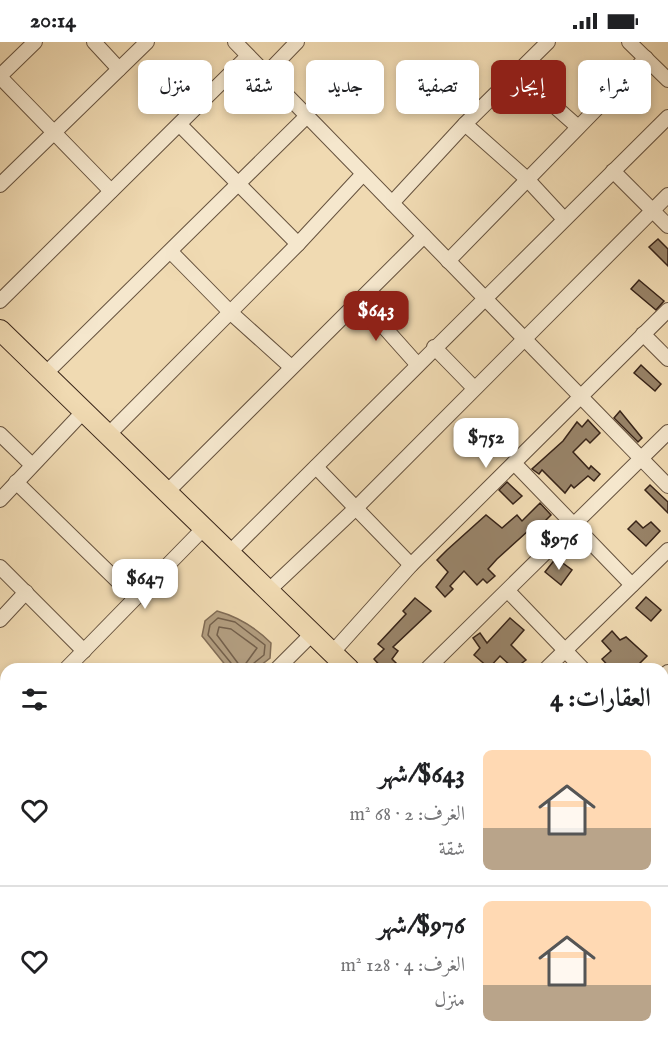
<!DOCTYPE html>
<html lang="ar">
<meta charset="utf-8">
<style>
body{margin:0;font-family:"IM FELL English",Amiri,serif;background:#f2f2f2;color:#202124;direction:rtl;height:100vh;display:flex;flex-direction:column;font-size:22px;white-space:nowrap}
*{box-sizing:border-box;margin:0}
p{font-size:20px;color:#757577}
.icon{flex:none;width:33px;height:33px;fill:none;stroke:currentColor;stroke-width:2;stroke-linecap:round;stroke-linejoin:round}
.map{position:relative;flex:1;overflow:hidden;direction:ltr}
.sheet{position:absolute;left:0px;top:621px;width:669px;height:386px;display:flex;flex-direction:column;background:#fff;border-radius:18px 18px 0 0;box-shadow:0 3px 9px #0003;direction:rtl}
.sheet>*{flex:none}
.guide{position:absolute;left:18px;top:18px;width:633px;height:54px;direction:rtl;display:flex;gap:12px}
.price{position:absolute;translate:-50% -51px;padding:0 14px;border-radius:12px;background:#fff;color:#222;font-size:20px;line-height:39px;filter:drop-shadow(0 2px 3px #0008)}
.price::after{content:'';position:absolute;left:50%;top:36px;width:18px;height:14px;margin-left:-9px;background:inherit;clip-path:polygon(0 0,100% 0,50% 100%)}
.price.selected{background:#8f2418;color:#fff}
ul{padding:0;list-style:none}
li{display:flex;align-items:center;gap:18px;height:150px;padding:0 18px}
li+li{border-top:2px solid #e0e0e0}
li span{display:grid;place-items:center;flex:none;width:168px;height:120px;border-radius:9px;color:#555}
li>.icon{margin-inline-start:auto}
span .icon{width:72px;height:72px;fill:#fffc;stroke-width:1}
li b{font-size:26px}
h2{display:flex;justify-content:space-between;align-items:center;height:72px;padding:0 18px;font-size:26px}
.chip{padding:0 21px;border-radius:9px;background:#fff;box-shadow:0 3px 9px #0003;font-size:21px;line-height:54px}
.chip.selected{background:#8f2418;color:#fff}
.status{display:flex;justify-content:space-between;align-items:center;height:42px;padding:0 30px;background:#fff;direction:ltr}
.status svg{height:16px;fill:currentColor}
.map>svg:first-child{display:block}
</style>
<div class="status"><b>20:14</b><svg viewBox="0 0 49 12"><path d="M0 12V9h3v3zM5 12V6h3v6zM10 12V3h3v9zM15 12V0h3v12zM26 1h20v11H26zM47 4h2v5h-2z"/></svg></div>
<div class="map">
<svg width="668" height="1006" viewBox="0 0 668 1006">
<rect width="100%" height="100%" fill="#f0dab2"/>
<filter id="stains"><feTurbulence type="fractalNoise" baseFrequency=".00333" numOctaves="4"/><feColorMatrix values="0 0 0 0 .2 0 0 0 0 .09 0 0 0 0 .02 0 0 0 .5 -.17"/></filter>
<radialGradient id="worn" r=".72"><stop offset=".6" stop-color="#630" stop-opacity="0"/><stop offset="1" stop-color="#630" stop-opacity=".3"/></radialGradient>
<path fill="#b19c7e" stroke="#816c55" stroke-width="1.5" d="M217,569c22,6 38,16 54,32l-1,15 -14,11 -29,-2 -25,-31 3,-15z"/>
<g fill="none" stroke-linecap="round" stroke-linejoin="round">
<g stroke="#74604b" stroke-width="1.5">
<polygon points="219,585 231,587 257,606 244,624 240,624 217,593"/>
<polyline points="232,627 231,621 208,593 210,583 218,576 235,580 265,603 264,613 254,621 253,627"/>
</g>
</g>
<g fill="#988368" stroke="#382418" stroke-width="1.5">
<polygon points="658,197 668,207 668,224 649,205"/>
<polygon points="639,238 664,259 656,268 631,247"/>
<polygon points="641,323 661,342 655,349 634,331"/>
<polygon points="620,369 642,396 638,400 614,376"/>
<polygon points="588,378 600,391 590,401 586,397 573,410 589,427 591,424 600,432 594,439 588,434 574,446 571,443 565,451 542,428 539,432 532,427 563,399 577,380 582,385"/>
<polygon points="507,440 522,454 513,462 499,448"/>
<polygon points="650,443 668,460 668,471 645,448"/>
<polygon points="540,461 551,473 541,483 538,480 497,517 488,527 495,534 487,541 483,537 477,543 464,529 450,544 453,547 445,555 436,545 448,530 437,518 447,508 486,473 502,486 517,473 522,479"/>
<polygon points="636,479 643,486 651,480 660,489 646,504 628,487"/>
<polygon points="556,516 572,528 561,543 545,530"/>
<polygon points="646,555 661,568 651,579 636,566"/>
<polygon points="415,556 431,569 393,605 398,609 392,617 396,621 389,627 383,627 374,617 384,607 378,602 406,572 403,569"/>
<polygon points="510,576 524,588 511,603 526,618 514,627 500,614 489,626 474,613 480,606 473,596 480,591 487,601"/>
<polygon points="612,589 620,598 626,595 647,614 634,627 611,627 602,617 611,609 602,599"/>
</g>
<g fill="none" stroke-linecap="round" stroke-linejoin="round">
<defs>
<g id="minor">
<polyline points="94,0 119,27"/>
<polyline points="235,0 668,444"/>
<polyline points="629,0 668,38"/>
<polyline points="517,31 578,85"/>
<polyline points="266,32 297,0"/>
<polyline points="0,34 35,0"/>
<polyline points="0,35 111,149"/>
<polyline points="465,82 527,137 564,177"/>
<polyline points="180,83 298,202"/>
<polyline points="613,129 668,184"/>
<polyline points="0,143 147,0"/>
<polyline points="392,161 465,82 548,0"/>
<polyline points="171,210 230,270 290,324"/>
<polyline points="448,219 646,16"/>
<polyline points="359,257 417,322"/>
<polyline points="0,259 248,14"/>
<polyline points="643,292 668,317"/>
<polyline points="434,305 474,346"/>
<polyline points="45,332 307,74"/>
<polyline points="0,392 32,423"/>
<polyline points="108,393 298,202 363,132"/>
<polyline points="514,421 632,543"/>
<polyline points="316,425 411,523"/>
<polyline points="16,440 135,556"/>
<polyline points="166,451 424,194"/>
<polyline points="0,458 83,370"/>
<polyline points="229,511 668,75"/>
<polyline points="0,525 84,609"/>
<polyline points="268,549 356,466 668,153"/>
<polyline points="508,549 583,627"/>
<polyline points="0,578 26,550"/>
<polyline points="332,611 411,523 668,268"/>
<polyline points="66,627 203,487"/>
<polyline points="277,627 312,592"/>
<polyline points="427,627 668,390"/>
<polyline points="546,627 668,508"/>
<polyline points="663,635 668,630"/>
<polyline points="0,653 6,659"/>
<polyline points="0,754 6,760"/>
<polyline points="663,754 668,749"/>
<polyline points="0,811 6,805"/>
<polyline points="663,867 668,862"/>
<polyline points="0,874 6,867"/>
<polyline points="0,929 6,935"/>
<polyline points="663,968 668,961"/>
<polyline points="73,1000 79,1006"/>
<polyline points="147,1000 153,1006"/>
<polyline points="222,1000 228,1006"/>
<polyline points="292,1000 298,1006"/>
<polyline points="175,1006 180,1000"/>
<polyline points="390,1006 395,1000"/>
<polyline points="509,1006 514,1000"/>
<polyline points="582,1006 587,1000"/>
</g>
<g id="highway">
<polyline points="0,288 349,627"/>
<polyline points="663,931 668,936"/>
</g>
</defs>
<use href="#minor" stroke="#66523e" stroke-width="16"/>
<use href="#highway" stroke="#382418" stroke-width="22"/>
<use href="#minor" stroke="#f5e7cd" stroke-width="14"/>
<use href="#highway" stroke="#f0dab2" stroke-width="20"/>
</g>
<rect width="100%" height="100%" filter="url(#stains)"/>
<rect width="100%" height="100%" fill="url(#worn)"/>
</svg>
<b class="price selected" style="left:376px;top:300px">$643</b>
<b class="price" style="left:486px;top:427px">$752</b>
<b class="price" style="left:559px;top:529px">$976</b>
<b class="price" style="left:145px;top:568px">$647</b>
<div class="guide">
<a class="chip">شراء</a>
<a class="chip selected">إيجار</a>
<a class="chip">تصفية</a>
<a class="chip">جديد</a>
<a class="chip">شقة</a>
<a class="chip">منزل</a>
</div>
<section class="sheet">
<h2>العقارات: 4<svg class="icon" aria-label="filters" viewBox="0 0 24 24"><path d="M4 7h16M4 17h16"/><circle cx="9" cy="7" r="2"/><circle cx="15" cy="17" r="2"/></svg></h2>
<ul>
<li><span style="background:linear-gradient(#ffd9b3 65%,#b9a48a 0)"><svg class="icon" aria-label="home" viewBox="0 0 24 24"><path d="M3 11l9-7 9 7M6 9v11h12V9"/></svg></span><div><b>$643/شهر</b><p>الغرف: 2 · 68 m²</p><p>شقة</p></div><svg class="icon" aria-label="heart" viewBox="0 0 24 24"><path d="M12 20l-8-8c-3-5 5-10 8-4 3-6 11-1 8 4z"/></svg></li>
<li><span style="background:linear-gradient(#ffd9b3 70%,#b9a48a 0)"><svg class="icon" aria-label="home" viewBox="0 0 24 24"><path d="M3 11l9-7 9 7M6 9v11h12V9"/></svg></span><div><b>$976/شهر</b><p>الغرف: 4 · 128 m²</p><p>منزل</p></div><svg class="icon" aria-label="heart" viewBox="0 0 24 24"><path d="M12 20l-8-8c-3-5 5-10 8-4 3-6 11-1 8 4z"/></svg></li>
</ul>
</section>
</div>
